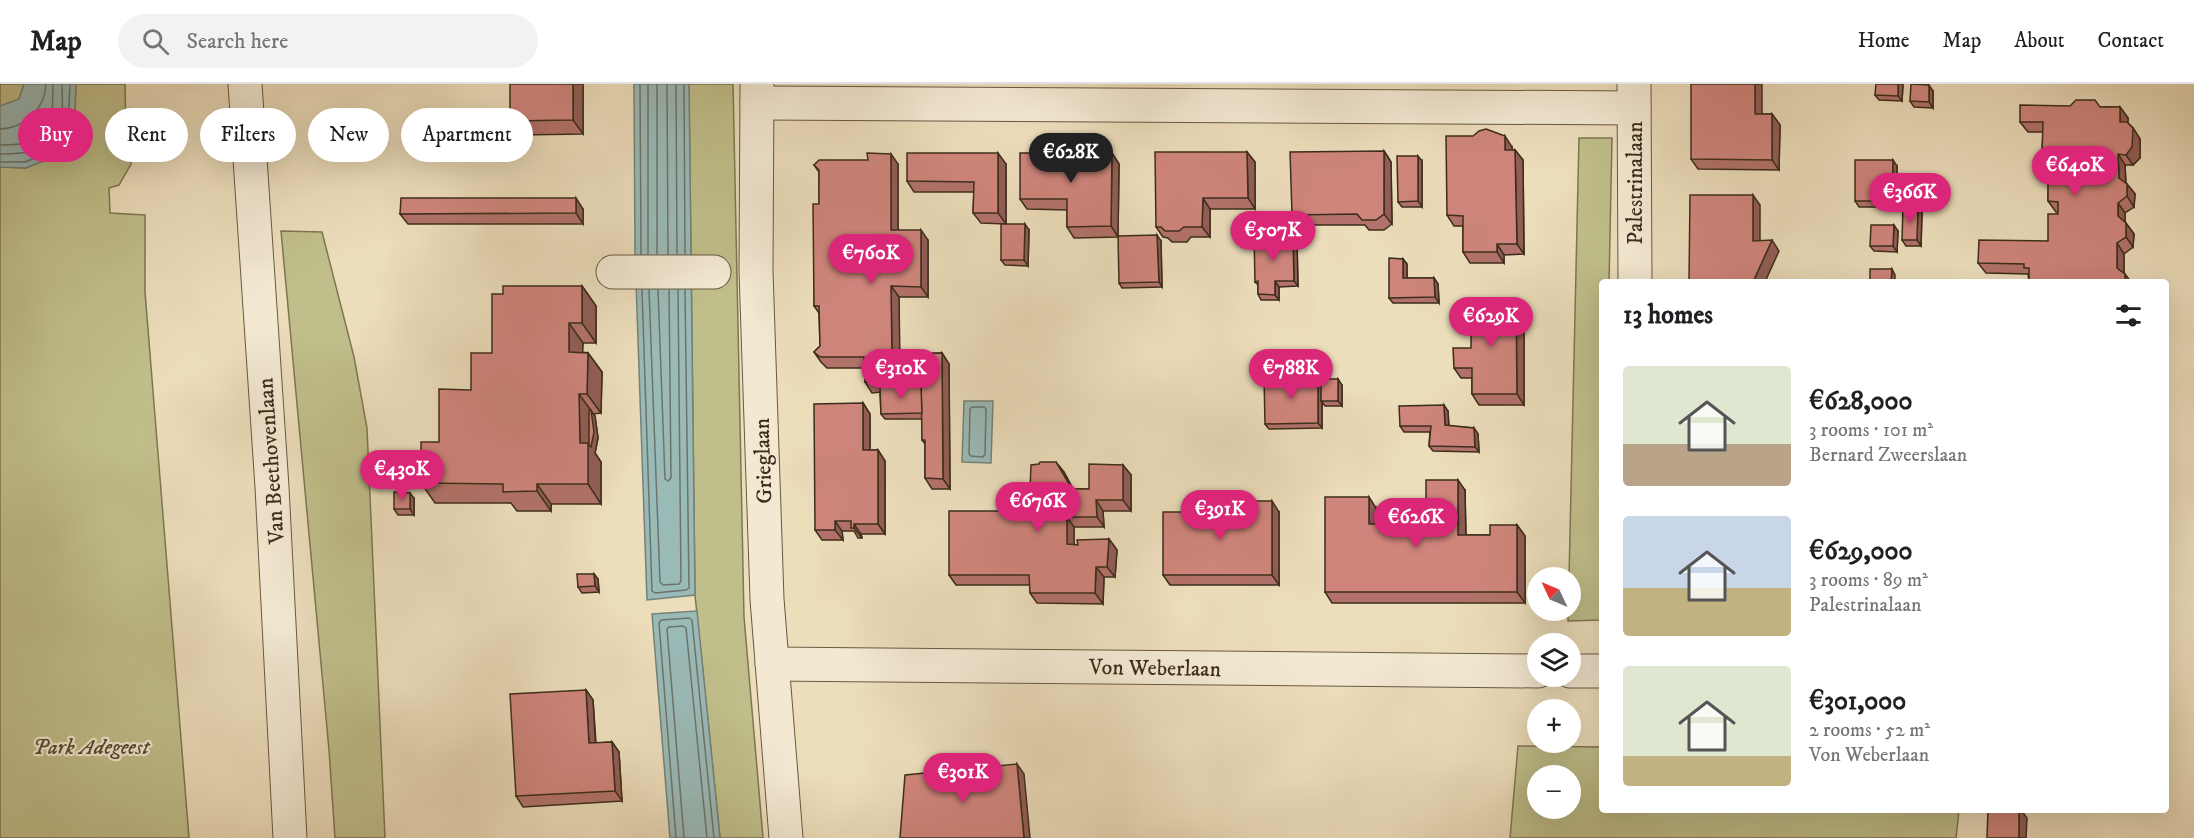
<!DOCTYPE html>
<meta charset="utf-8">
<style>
body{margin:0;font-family:"IM FELL DW Pica",serif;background:#f2f2f2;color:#202124;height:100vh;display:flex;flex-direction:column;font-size:22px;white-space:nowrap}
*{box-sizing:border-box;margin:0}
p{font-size:20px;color:#757577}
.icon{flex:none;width:33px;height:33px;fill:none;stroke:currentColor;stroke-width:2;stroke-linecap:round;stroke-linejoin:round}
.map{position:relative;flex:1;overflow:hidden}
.details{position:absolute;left:1599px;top:195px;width:570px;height:534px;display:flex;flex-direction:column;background:#fff;border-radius:6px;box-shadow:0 6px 24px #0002}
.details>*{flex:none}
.guide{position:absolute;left:18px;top:24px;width:570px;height:54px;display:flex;gap:12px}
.needle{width:39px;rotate:314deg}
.buttons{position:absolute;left:1527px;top:483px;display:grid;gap:12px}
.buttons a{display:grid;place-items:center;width:54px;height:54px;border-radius:50%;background:#fff;box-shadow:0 6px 24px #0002;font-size:30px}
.price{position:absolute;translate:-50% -51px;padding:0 14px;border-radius:21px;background:#db2777;color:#fff;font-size:20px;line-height:39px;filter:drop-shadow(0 2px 3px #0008)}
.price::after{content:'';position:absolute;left:50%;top:36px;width:18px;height:14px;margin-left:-9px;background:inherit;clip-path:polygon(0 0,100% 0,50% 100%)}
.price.selected{background:#222;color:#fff}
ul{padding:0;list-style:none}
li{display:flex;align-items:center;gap:18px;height:150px;padding:0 24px}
li span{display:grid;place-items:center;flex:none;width:168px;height:120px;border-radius:6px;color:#555}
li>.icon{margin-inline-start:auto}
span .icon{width:72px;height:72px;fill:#fffc;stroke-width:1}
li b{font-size:26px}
h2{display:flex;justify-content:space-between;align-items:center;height:72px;padding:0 24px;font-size:26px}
.pill{padding:0 21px;border-radius:27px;background:#fff;box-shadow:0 6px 24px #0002;font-size:21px;line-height:54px}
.pill.selected{background:#db2777;color:#fff}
header{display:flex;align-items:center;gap:36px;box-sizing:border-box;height:84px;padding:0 30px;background:#fff;border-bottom:2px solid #e0e0e0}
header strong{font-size:28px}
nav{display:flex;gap:33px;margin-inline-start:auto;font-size:21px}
.search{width:420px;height:54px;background:#f2f2f2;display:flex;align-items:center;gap:15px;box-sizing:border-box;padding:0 21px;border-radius:33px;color:#757577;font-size:22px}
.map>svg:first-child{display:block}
</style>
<header>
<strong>Map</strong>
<div class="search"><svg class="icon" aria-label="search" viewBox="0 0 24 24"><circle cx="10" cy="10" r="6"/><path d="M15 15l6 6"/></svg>Search here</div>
<nav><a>Home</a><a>Map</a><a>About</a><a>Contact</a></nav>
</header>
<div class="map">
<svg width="2194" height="754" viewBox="0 0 2194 754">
<rect width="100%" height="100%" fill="#ecddbb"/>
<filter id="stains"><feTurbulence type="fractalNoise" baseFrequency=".00333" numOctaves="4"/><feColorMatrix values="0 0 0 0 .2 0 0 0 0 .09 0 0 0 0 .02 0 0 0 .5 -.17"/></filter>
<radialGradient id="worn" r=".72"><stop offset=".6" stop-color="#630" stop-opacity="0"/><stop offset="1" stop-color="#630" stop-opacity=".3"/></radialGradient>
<g fill="#c0bf8b" stroke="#7e7653" stroke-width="1.5" fill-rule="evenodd">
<polygon points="0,0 24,0 19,15 5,22 0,22"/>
<polygon points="76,0 125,0 126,50 131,80 119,101 109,104 110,129 145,131 145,208 189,754 0,754 0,83 26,84 74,45"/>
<polygon points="689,0 733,0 744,533 763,754 720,754 695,511"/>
<polygon points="1579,54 1612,54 1609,198 1602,198 1601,536 1568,537 1568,527 1570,526 1570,494 1569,493"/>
<polygon points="281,147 322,148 354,273 367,344 385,754 335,754 329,666"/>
<path d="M1518,662l84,1v63h357l-3,28h-446zM1538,692h32v32h-32z"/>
</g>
<g fill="#9abab8" stroke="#748279" stroke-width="1.5">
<polygon points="24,0 76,0 74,45 64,64 51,74 26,84 0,83 0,22 19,15"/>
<polygon points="634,0 689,0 695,511 647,516 635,169"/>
<polygon points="964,317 993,317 991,379 962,378"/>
<polygon points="697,527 720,754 670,754 652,530"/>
</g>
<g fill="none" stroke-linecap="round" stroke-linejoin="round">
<g stroke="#6b746a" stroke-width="1.5">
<polyline points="640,0 641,170"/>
<polyline points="648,0 648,170"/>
<polyline points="657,0 657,170"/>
<polyline points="667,0 668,170"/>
<polyline points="676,0 677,170"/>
<polyline points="684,0 685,170"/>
<path d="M0,45c25,-1 45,-20 46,-45"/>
<path d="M0,61c55,0 52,-13 53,-61"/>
<path d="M0,70c23,0 51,-1 60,-27 4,-12 2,-30 2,-43"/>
<polyline points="0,78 25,78 48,69 60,60 68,43 70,0"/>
<polyline points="642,206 652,507 655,509 686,506 689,504 685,206"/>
<polyline points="649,206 660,498 663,501 679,500 681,497 678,206"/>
<polyline points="658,206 665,395 668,397 671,394 669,206"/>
<polygon points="972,323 984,323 986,325 985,370 983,373 971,372 969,370 970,325"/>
<polyline points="676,754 659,539 661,536 689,534 692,536 714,754"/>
<polyline points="684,754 667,545 669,543 683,542 686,544 707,754"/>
</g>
<defs>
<g id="minor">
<polyline points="245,0 272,403 290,754"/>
<polyline points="757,0 756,187 767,515 786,754"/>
<polyline points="1634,0 1635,198"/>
<polyline points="757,19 1634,24"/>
<polyline points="613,188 714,188"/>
<polyline points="772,580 1538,587"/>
<polyline points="1570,587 1602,587"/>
</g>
</defs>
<use href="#minor" stroke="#685943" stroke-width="35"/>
<use href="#minor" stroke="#f3e9d3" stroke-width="33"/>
</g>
<g fill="#b2726b" stroke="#3c2d1b" stroke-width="1.5">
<polygon points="583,0 583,50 520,51 510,37"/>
<polygon points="1903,0 1902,17 1879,16 1875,11"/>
<polygon points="1933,7 1933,24 1914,23 1910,17"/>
<polygon points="2100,23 2120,23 2128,34 2128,39 2133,44 2140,55 2140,74 2133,81 2125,81 2126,99 2135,110 2134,123 2125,129 2125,138 2134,150 2133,163 2124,170 2124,190 2131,198 2029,198 2028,190 1986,189 1978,179 2048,157 2058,130 2058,128 2056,128 2048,117 2049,79 2042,69 2043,48 2028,48 2020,38"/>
<polygon points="1762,30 1772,30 1780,41 1779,86 1698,85 1691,75"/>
<polygon points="1512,63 1512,66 1515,66 1523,76 1524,170 1504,171 1504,179 1470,179 1463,168 1463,142 1454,142 1447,131"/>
<polygon points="1384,67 1391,78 1392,140 1384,146 1369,146 1365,141 1299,141 1292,131"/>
<polygon points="1247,68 1255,78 1255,125 1210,125 1210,153 1191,153 1187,158 1172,158 1168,154 1163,153 1156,143"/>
<polygon points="1112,69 1119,80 1118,153 1074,154 1067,143 1067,126 1027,125 1020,115"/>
<polygon points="1422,77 1422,123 1402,123 1398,118"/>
<polygon points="898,80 898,146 928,156 928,213 899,213 899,270 942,269 949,280 950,405 932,405 925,394 925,360 922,356 922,335 885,335 881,330 880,308 872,309 865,298 865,284 827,284 821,278 814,268 820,262 819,229 814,222 819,120 819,88 814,81"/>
<polygon points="1006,80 1006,140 981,139 973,129 974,108 914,108 907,97"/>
<polygon points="1897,82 1896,123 1859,123 1855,117"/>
<polygon points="1918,123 1922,128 1921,162 1906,162 1902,156"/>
<polygon points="583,125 583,140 408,140 400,130"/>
<polygon points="1029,146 1028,182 1005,181 1001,176"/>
<polygon points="1898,147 1897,168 1874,167 1870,162"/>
<polygon points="1161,157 1162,203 1122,204 1119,199"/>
<polygon points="1297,157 1298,202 1279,203 1279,216 1261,216 1258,210 1258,201 1255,198"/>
<polygon points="1403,175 1407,180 1407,194 1434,194 1438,200 1439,219 1393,219 1389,214"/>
<polygon points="582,202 596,222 596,259 583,259 582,268 588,269 602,288 601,329 593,330 595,332 598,354 595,369 601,378 601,420 551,420 551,427 517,427 511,419 435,419 421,399 439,358 471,306 492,269"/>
<polygon points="1516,217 1524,228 1524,321 1479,321 1472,310 1472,294 1461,294 1454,284 1471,264"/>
<polygon points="1318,293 1321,297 1342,301 1342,322 1325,322 1322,318 1322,344 1269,345 1265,340"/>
<polygon points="863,319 870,330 870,366 878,366 885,377 885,450 861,450 862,454 858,454 854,447 842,447 843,456 822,456 815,446"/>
<polygon points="1448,327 1449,342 1474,344 1478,350 1479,368 1433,367 1429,362 1430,348 1404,348 1400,342"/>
<polygon points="1039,380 1064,388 1073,405 1089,405 1123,381 1131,391 1131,427 1103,427 1104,443 1074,443 1074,461 1109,455 1117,466 1115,493 1104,493 1103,520 1037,519 1030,509 1030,501 956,501 949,491 1020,427 1030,405"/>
<polygon points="1465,406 1466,451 1490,451 1517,441 1525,452 1525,519 1332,519 1325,508 1376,424 1376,440 1398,440 1426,430"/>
<polygon points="414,414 414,431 398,431 394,425"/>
<polygon points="1279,428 1279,501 1170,501 1163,491"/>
<polygon points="594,490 598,495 599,508 582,509 578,503"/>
<polygon points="586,606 593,616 596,659 612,658 619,668 622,717 523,723 516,712"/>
</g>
<g fill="#915d57" stroke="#3c2d1b" stroke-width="1.5">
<polygon points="573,0 583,0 583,50 573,36"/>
<polygon points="1755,0 1762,0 1762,41 1755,30"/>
<polygon points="1898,0 1903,0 1902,17 1898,12"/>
<polygon points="1929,1 1933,7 1933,24 1929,18"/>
<polygon points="2120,23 2128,34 2127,49 2120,38"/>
<polygon points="1772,30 1780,41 1779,86 1772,76"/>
<polygon points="2133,44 2140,55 2140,74 2133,81 2126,71"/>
<polygon points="1505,52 1512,63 1513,76 1505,66"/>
<polygon points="1515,66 1523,76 1524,170 1517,160"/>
<polygon points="1384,67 1391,78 1392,140 1384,130"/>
<polygon points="1247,68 1255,78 1255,125 1248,114"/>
<polygon points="998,69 1006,80 1006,140 998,129"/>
<polygon points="1112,69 1119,80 1118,153 1111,142"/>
<polygon points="891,70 898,80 898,156 891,146"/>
<polygon points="2118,70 2125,81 2126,104 2119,94"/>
<polygon points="1418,72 1422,77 1422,123 1418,117"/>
<polygon points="1893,76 1897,82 1896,123 1892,117"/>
<polygon points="2127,100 2135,110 2134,123 2127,112"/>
<polygon points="1753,111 1760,121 1760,167 1753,157"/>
<polygon points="576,114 583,125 583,140 576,129"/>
<polygon points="1203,114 1210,125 1210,153 1202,143"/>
<polygon points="2118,119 2125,129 2125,143 2118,132"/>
<polygon points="1918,123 1922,128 1921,162 1917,156"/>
<polygon points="2126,139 2134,150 2133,163 2126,153"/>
<polygon points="1025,140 1029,146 1028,182 1024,176"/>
<polygon points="1894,141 1898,147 1897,168 1893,162"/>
<polygon points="921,146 928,156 928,213 921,203"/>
<polygon points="1157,151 1161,157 1162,203 1159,198"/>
<polygon points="1293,152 1297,157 1298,202 1294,197"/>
<polygon points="1772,156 1779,167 1765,198 1753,198"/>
<polygon points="2117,159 2124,170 2124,194 2117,184"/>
<polygon points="1497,160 1504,171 1504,179 1497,168"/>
<polygon points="1403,175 1407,180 1407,199 1403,194"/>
<polygon points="1892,185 1895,191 1895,198 1891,198"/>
<polygon points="2125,190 2131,198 2125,198"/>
<polygon points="1434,194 1438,200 1439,219 1435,213"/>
<polygon points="1275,197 1279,203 1279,216 1275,211"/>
<polygon points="582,202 596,222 596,259 582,239"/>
<polygon points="891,202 899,213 900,280 892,270"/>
<polygon points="1516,217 1524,228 1524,321 1517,310"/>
<polygon points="569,239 583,259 582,288 569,268"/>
<polygon points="588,269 602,288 601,329 587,310"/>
<polygon points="942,269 949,280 950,405 943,395"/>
<polygon points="1318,293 1322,299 1321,317 1322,318 1322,344 1318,339"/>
<polygon points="1338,295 1342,301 1342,322 1338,317"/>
<polygon points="579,310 595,332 598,354 595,369 601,378 601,420 588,400 580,359"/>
<polygon points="863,319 870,330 870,377 863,366"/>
<polygon points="1444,321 1448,327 1449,347 1445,341"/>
<polygon points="1474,344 1478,350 1479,368 1475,363"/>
<polygon points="878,366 885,377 885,450 878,440"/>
<polygon points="1056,378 1064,388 1079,416 1072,405"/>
<polygon points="1123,381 1131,391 1131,427 1123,416"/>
<polygon points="1458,396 1465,406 1466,462 1458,451"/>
<polygon points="537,400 551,420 551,427 537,407"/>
<polygon points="410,409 414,414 414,431 410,425"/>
<polygon points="1369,413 1376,424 1376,450 1369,440"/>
<polygon points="1096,416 1103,427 1104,443 1097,433"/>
<polygon points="1272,417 1279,428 1279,501 1272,491"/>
<polygon points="1067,433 1074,443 1074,471 1067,460"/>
<polygon points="835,437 842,447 843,456 835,446"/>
<polygon points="854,440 861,450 862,454 854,444"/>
<polygon points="1517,441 1525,452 1525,519 1517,508"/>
<polygon points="1109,455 1117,466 1115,493 1107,483"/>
<polygon points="1096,483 1104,493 1103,520 1095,509"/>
<polygon points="594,490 598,495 599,508 595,502"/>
<polygon points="586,606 593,616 596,669 589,659"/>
<polygon points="612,658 619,668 622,717 615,707"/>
<polygon points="1017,680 1024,690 1030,754 1024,754"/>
<polygon points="2019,726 2021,726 2027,734 2026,754 2019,754"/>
</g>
<g fill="#cf857c" stroke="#3c2d1b" stroke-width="1.5">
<polygon points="510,0 573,0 573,36 510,37"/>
<polygon points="1691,0 1755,0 1755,30 1772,30 1772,76 1691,75"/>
<polygon points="1876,0 1898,0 1898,12 1875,11"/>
<polygon points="1911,0 1929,1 1929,18 1910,17"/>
<polygon points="2076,16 2095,16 2100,23 2120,23 2120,38 2127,38 2133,44 2132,63 2126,71 2118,70 2119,94 2127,100 2127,112 2118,119 2118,132 2126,139 2126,153 2117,159 2117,184 2125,190 2125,198 2029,198 2029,184 2024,184 2024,180 1978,179 1979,156 2048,157 2048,130 2058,130 2058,118 2048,117 2048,79 2051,78 2050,68 2042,69 2043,38 2020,38 2020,21 2070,22"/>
<polygon points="1486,45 1505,52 1505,66 1515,66 1517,160 1497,160 1497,168 1463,168 1463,132 1447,131 1446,52 1473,52 1479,47"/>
<polygon points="1384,67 1384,130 1376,136 1362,136 1357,130 1292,131 1290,68"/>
<polygon points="1155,68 1247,68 1248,114 1203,114 1202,143 1184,143 1179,147 1165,147 1161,143 1156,143"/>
<polygon points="867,69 891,70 891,146 921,146 921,203 891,202 892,270 942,269 943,395 925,394 925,356 922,356 921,298 865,298 864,273 820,273 814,268 820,262 819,222 814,222 813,120 819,120 819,86 814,81 819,76 868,76"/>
<polygon points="907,69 998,69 998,129 973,129 974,98 907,97"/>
<polygon points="1020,69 1112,69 1111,142 1067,143 1067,115 1020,115"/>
<polygon points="1397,72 1418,72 1418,117 1398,118"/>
<polygon points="1855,76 1893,76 1892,117 1855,117"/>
<polygon points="1690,111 1753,111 1753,157 1772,156 1753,198 1689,198"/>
<polygon points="401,114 576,114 576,129 400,130"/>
<polygon points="1903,123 1918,123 1917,156 1902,156"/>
<polygon points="1001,140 1025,140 1024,176 1001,176"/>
<polygon points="1871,141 1894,141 1893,162 1870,162"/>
<polygon points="1157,151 1159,198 1119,199 1118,152"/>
<polygon points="1254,152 1293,152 1294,197 1275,197 1275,211 1258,210 1258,197 1255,198"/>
<polygon points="1389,174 1403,175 1403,194 1434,194 1435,213 1389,214"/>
<polygon points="1870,185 1892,185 1891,198 1870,198"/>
<polygon points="503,202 582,202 582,239 569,239 569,268 588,269 587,310 579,310 580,359 588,359 588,400 537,400 537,407 503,408 503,400 421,399 421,358 439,358 439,305 471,306 471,269 492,269 492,210 503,210"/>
<polygon points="1471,217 1516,217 1517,310 1472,310 1472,284 1454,284 1453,264 1471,264"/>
<polygon points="1264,293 1318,293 1318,339 1265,340"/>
<rect x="1321" y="295" width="17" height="22"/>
<polygon points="921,302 922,329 881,330 880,303"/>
<polygon points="863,319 863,366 878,366 878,440 854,440 854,444 851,444 851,437 835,437 835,446 815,446 814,320"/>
<polygon points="1444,321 1445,341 1474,344 1475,363 1429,362 1431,342 1400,342 1399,322"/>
<polygon points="589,326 591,326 594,348 591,363 589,361"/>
<polygon points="1040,378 1056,378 1072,405 1089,405 1089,380 1123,381 1123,416 1096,416 1097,433 1067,433 1067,460 1078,461 1077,456 1109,455 1107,483 1096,483 1095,509 1030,509 1029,491 949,491 949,427 1020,427 1020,405 1030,405 1031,381 1039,380"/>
<polygon points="1426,396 1458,396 1458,451 1490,451 1490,441 1517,441 1517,508 1325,508 1325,413 1369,413 1369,440 1398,440 1398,430 1426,430"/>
<polygon points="394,408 410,409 410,425 394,425"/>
<polygon points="1225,417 1272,417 1272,491 1163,491 1163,428 1225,428"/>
<polygon points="577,490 594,490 595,502 578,503"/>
<polygon points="586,606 589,659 612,658 615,707 516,712 510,610"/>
<polygon points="1017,680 1024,754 900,754 905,691"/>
<polygon points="1988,726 2019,726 2019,754 1987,754"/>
</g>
<g text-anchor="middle" stroke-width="4.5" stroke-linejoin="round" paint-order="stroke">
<g font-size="22" fill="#3c2d1b" stroke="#f3e9d3">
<text transform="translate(1634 99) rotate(-90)" y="8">Palestrinalaan</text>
<text transform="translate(270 377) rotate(-94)" y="8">Van Beethovenlaan</text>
<text transform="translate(762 377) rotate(-92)" y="8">Grieglaan</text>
<text transform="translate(1155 583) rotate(1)" y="8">Von Weberlaan</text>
</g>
<g font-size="22" font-style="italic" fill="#564a31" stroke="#f3e9d3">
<text x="91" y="670">Park Adegeest</text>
</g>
</g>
<rect width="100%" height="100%" filter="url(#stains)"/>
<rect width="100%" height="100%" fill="url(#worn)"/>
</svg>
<div class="buttons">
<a><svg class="needle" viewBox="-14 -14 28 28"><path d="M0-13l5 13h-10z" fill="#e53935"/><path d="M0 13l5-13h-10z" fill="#757577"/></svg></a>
<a><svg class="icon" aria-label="layers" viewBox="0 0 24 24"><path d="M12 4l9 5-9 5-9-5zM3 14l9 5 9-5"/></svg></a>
<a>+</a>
<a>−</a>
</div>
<b class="price selected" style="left:1071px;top:100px">€628K</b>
<b class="price" style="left:2075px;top:113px">€640K</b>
<b class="price" style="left:1910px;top:140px">€366K</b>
<b class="price" style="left:1273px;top:178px">€507K</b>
<b class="price" style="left:871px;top:201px">€760K</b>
<b class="price" style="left:1491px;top:264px">€629K</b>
<b class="price" style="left:901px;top:316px">€310K</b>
<b class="price" style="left:1291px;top:316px">€788K</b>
<b class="price" style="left:402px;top:417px">€430K</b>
<b class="price" style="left:1038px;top:449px">€676K</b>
<b class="price" style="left:1220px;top:457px">€391K</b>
<b class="price" style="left:1416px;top:465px">€626K</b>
<b class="price" style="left:963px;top:720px">€301K</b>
<div class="guide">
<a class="pill selected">Buy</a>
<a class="pill">Rent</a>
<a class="pill">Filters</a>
<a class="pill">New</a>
<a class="pill">Apartment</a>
</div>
<section class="details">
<h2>13 homes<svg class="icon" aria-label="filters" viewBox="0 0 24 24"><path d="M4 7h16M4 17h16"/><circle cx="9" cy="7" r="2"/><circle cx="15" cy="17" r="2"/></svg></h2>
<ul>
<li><span style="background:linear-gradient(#dfe7d0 65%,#b9a48a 0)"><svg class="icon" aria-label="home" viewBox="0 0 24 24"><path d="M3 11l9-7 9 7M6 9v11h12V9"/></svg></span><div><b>€628,000</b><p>3 rooms · 101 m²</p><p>Bernard Zweerslaan</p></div></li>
<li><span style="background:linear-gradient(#c9d6e8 60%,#c2b280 0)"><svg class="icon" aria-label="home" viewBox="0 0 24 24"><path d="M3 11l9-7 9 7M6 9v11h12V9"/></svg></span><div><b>€629,000</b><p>3 rooms · 89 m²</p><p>Palestrinalaan</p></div></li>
<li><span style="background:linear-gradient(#dfe7d0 75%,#c2b280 0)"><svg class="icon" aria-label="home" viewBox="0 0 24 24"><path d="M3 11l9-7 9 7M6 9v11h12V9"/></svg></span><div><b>€301,000</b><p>2 rooms · 52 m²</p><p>Von Weberlaan</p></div></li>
</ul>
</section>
</div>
